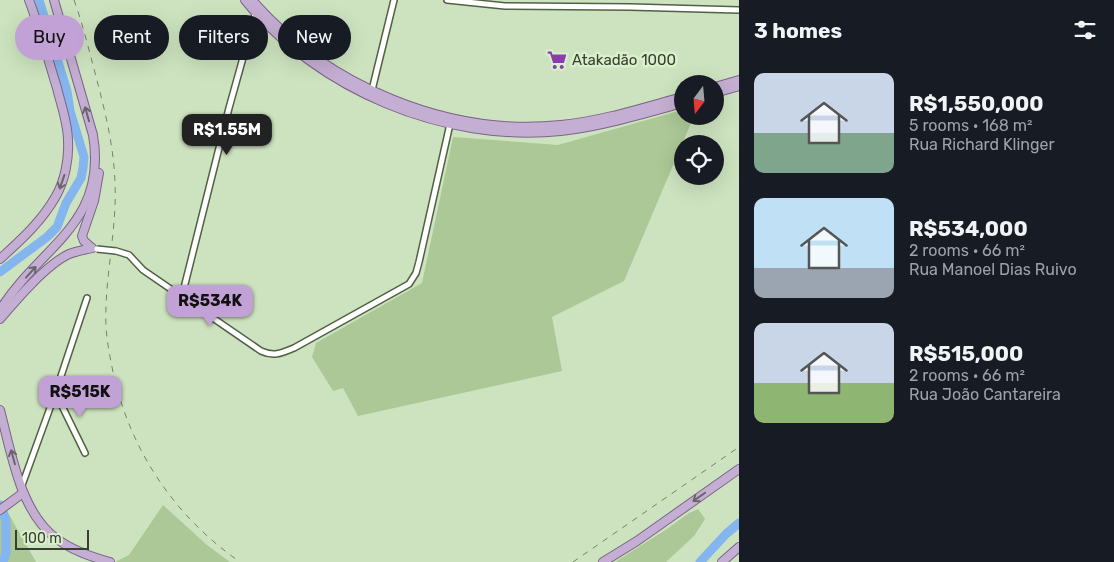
<!DOCTYPE html>
<meta charset="utf-8">
<style>
body{margin:0;font-family:Rubik,sans-serif;background:#20242c;color:#f1f3f6;height:100vh;display:flex;flex-direction:column;font-size:19px;white-space:nowrap}
*{box-sizing:border-box;margin:0}
p{font-size:16px;color:#9ea1a6}
.icon{flex:none;width:28px;height:28px;fill:none;stroke:currentColor;stroke-width:2;stroke-linecap:round;stroke-linejoin:round}
.map{position:relative;flex:1;overflow:hidden}
.sheet{display:flex;flex-direction:column;background:#171b24;width:375px}
.sheet>*{flex:none}
.top-card{position:absolute;left:15px;top:15px;width:475px;height:45px;display:flex;gap:10px}
.needle{width:32px;rotate:196deg}
.tools{position:absolute;left:674px;top:75px;display:grid;gap:10px}
.tools a{display:grid;place-items:center;width:50px;height:50px;border-radius:50%;background:#171b24;box-shadow:0 5px 20px #0002;font-size:25px}
.scale{position:absolute;left:15px;bottom:12px;width:74px;box-sizing:border-box;padding-left:5px;border:2px solid #373f31;border-top:0;font-size:14px;line-height:18px;white-space:nowrap;color:#373f31;-webkit-text-stroke:4px #daf0cc;paint-order:stroke}
.price{position:absolute;translate:-50% -42px;padding:0 11px;border-radius:10px;background:#c2a1d6;color:#111;font-size:16px;line-height:32px;filter:drop-shadow(0 1px 2px #0008)}
.price::after{content:'';position:absolute;left:50%;top:30px;width:15px;height:11px;margin-left:-8px;background:inherit;clip-path:polygon(0 0,100% 0,50% 100%)}
.price.on{background:#222;color:#fff}
ul{padding:0;list-style:none}
li{display:flex;align-items:center;gap:15px;height:125px;padding:0 15px}
li span{display:grid;place-items:center;flex:none;width:140px;height:100px;border-radius:10px;color:#555}
li>.icon{margin-inline-start:auto}
span .icon{width:60px;height:60px;fill:#fffc;stroke-width:1}
li b{font-size:21px}
h2{display:flex;justify-content:space-between;align-items:center;height:60px;padding:0 15px;font-size:21px}
.chip{padding:0 18px;border-radius:22px;background:#171b24;box-shadow:0 5px 20px #0002;font-size:18px;line-height:45px}
.chip.on{background:#c2a1d6;color:#111}
main{display:flex;flex:1;min-height:0}
.map>svg:first-child{display:block}
</style>
<main>
<div class="map">
<svg width="739" height="562" viewBox="0 0 739 562">
<rect width="100%" height="100%" fill="#cde3bf"/>
<g fill="#abc896">
<polygon points="682,110 682,116 694,116 624,281 552,317 562,371 358,416 343,388 333,391 312,357 316,343 422,283 453,137 558,145"/>
<polygon points="163,505 207,545 230,562 115,562 129,555"/>
<polygon points="698,509 705,519 694,536 666,562 615,562 667,529 689,513"/>
<polygon points="7,511 36,562 0,562 0,515"/>
</g>
<g fill="none" stroke-linecap="round" stroke-linejoin="round">
<g stroke="#84b5ee" stroke-width="9">
<polyline points="0,272 47,237 57,227 66,203 81,178 83,168 84,157 70,111 67,91 39,0"/>
<polyline points="0,505 6,520 6,553 3,562"/>
<polyline points="700,562 726,534 739,523"/>
</g>
<defs>
<g id="minor">
<polyline points="447,0 505,6 630,7 739,10"/>
<polyline points="372,90 394,0"/>
<path d="M116,251l13,4 14,15 118,81c13,6 21,2 33,-3l115,-64 7,-11 3,-11 31,-138"/>
<polyline points="182,296 229,108 256,11"/>
<polyline points="54,397 62,406 85,453"/>
<polyline points="21,488 54,397 87,298"/>
</g>
<g id="primary">
<path d="M245,0c73,90 200,143 316,131 42,-5 82,-17 121,-28"/>
<path d="M252,0c75,86 195,137 309,125 41,-4 81,-17 121,-28"/>
<polyline points="715,87 739,80"/>
<polyline points="715,93 739,86"/>
<polyline points="92,248 84,241 82,236 94,201 99,173"/>
<path d="M0,259c21,-19 42,-38 56,-63 9,-16 13,-37 12,-55 0,-18 -7,-36 -11,-53 -9,-29 -17,-59 -28,-88"/>
<path d="M0,310c40,-64 108,-86 93,-175l-39,-135"/>
<path d="M0,319c17,-20 46,-54 69,-65 8,-3 15,-4 23,-6"/>
<path d="M0,410c11,41 20,103 57,129 16,12 34,18 53,23"/>
<polyline points="0,510 23,493"/>
<polyline points="603,562 637,541 739,469"/>
<polyline points="722,562 739,547"/>
</g>
</defs>
<use href="#minor" stroke="#506243" stroke-width="8"/>
<use href="#primary" stroke="#7b6487" stroke-width="10"/>
<use href="#minor" stroke="#fff" stroke-width="5"/>
<use href="#primary" stroke="#c5aed3" stroke-width="8"/>
<g stroke="#74826b" stroke-width="1" stroke-dasharray="6 6" stroke-linecap="butt">
<path d="M74,0c8,22 14,46 20,69 10,38 20,76 21,115 2,48 -11,95 -9,143 1,15 4,30 7,45 17,78 61,144 127,190"/>
<polyline points="573,562 739,447"/>
</g>
<defs>
<polyline id="minor-bridge" points="97,249 116,251"/>
</defs>
<use href="#minor-bridge" stroke="#506243" stroke-width="8" stroke-linecap="butt"/>
<use href="#minor-bridge" stroke="#fff" stroke-width="5"/>
</g>
<defs><path id="oneway-shaft" d="M-6 0H5M1.5-3L5.5 0L1.5 3" fill="none" stroke-width="1.6" stroke-linecap="round" stroke-linejoin="round" transform="scale(1.25)"/></defs>
<g stroke="#69666a">
<use href="#oneway-shaft" transform="translate(87 114) rotate(-106)"/>
<use href="#oneway-shaft" transform="translate(62 182) rotate(109)"/>
<use href="#oneway-shaft" transform="translate(31 272) rotate(-48)"/>
<use href="#oneway-shaft" transform="translate(13 457) rotate(-105)"/>
<use href="#oneway-shaft" transform="translate(699 497) rotate(145)"/>
</g>
<defs>
<symbol id="supermarket-bare" viewBox="-9 -9 18 18"><path d="M-6-5.5h2.5l.6 2H6L4.5 2H-2.5L-4.4-4H-6ZM-1.5 3.2a1.3 1.3 0 1 0 .1 0ZM3 3.2a1.3 1.3 0 1 0 .1 0Z" fill="#893dae" stroke="#daf0cc" stroke-width="2.5" paint-order="stroke"/></symbol>
</defs>
<g fill-rule="evenodd">
<use href="#supermarket-bare" x="543" y="46" width="28" height="28"/>
</g>
<g text-anchor="middle" stroke-width="5" stroke-linejoin="round" paint-order="stroke">
<g font-size="15" fill="#373f31" stroke="#daf0cc" text-anchor="start">
<text x="572" y="65">Atakadão 1000</text>
</g>
</g>
</svg>
<div class="tools">
<a><svg class="needle" viewBox="-14 -14 28 28"><path d="M0-13l5 13h-10z" fill="#e53935"/><path d="M0 13l5-13h-10z" fill="#9ea1a6"/></svg></a>
<a><svg class="icon" aria-label="locate" viewBox="0 0 24 24"><circle cx="12" cy="12" r="6"/><path d="M12 2v4M12 18v4M2 12h4M18 12h4"/></svg></a>
</div>
<div class="scale">100 m</div>
<b class="price on" style="left:227px;top:156px">R$1.55M</b>
<b class="price" style="left:210px;top:327px">R$534K</b>
<b class="price" style="left:80px;top:418px">R$515K</b>
<div class="top-card">
<a class="chip on">Buy</a>
<a class="chip">Rent</a>
<a class="chip">Filters</a>
<a class="chip">New</a>
</div>
</div>
<section class="sheet">
<h2>3 homes<svg class="icon" aria-label="filters" viewBox="0 0 24 24"><path d="M4 7h16M4 17h16"/><circle cx="9" cy="7" r="2"/><circle cx="15" cy="17" r="2"/></svg></h2>
<ul>
<li><span style="background:linear-gradient(#c9d6e8 60%,#7fa58c 0)"><svg class="icon" aria-label="home" viewBox="0 0 24 24"><path d="M3 11l9-7 9 7M6 9v11h12V9"/></svg></span><div><b>R$1,550,000</b><p>5 rooms · 168 m²</p><p>Rua Richard Klinger</p></div></li>
<li><span style="background:linear-gradient(#bfe0f5 70%,#9aa5b1 0)"><svg class="icon" aria-label="home" viewBox="0 0 24 24"><path d="M3 11l9-7 9 7M6 9v11h12V9"/></svg></span><div><b>R$534,000</b><p>2 rooms · 66 m²</p><p>Rua Manoel Dias Ruivo</p></div></li>
<li><span style="background:linear-gradient(#c9d6e8 60%,#8fb573 0)"><svg class="icon" aria-label="home" viewBox="0 0 24 24"><path d="M3 11l9-7 9 7M6 9v11h12V9"/></svg></span><div><b>R$515,000</b><p>2 rooms · 66 m²</p><p>Rua João Cantareira</p></div></li>
</ul>
</section>
</main>
